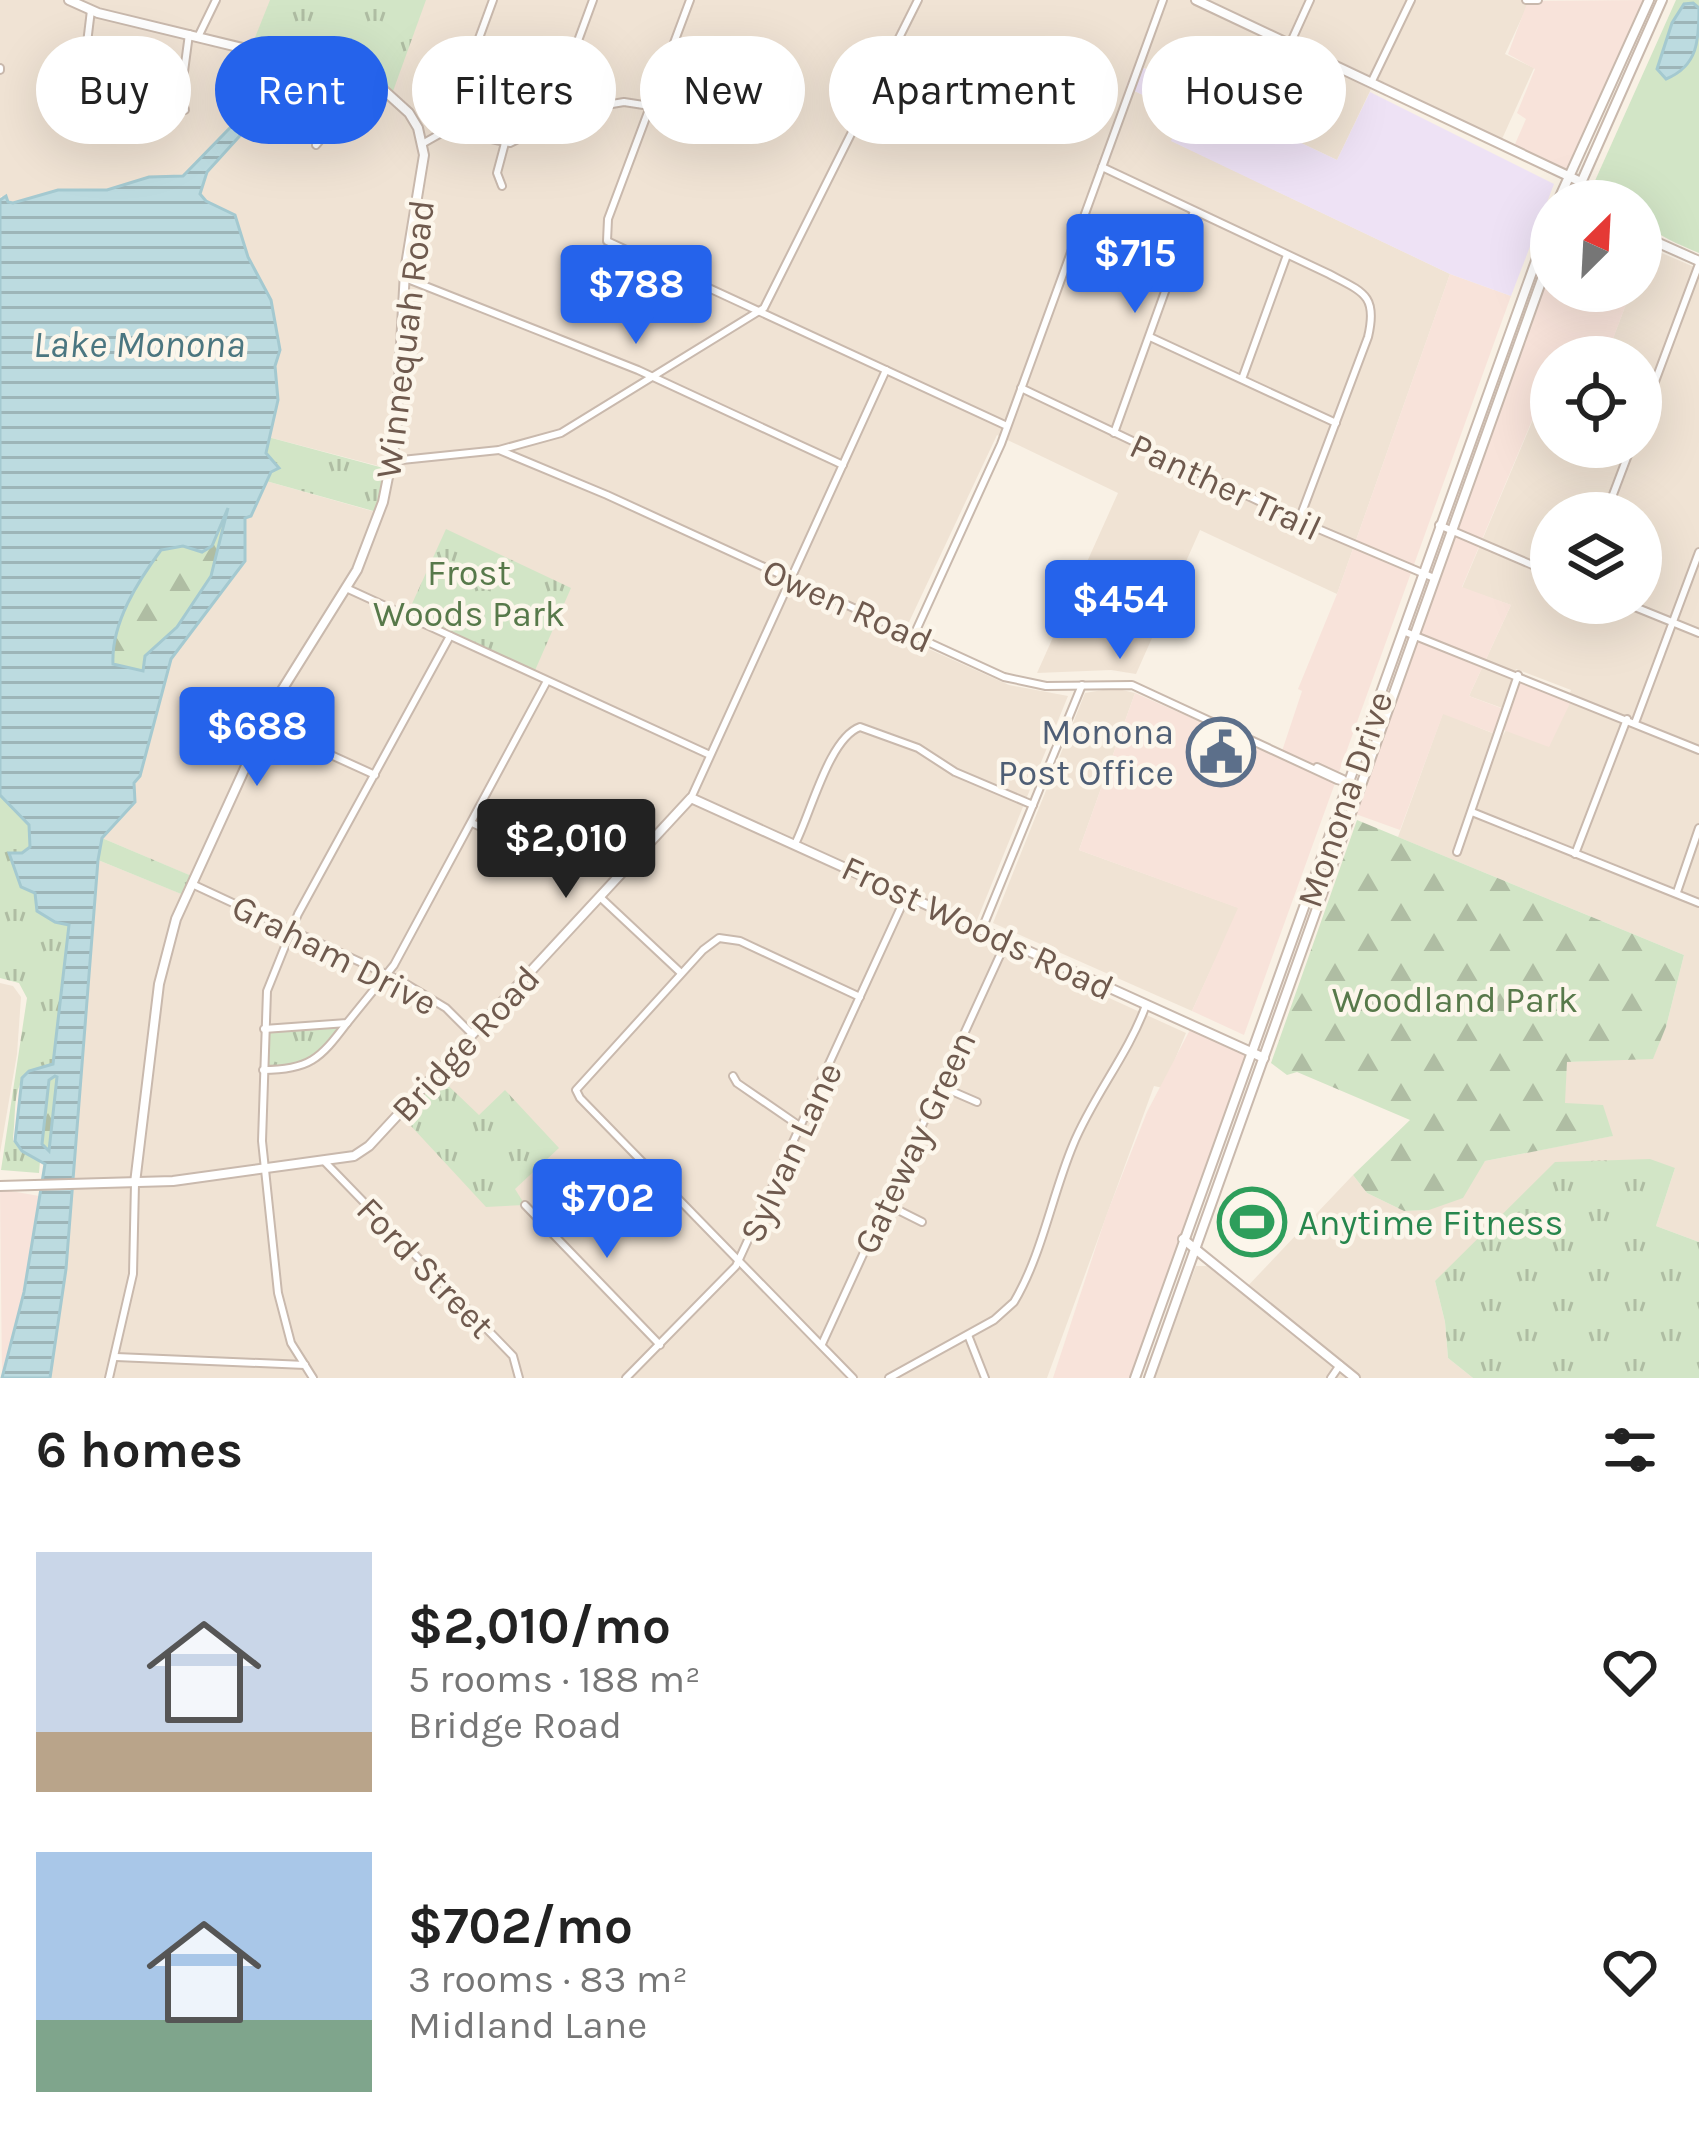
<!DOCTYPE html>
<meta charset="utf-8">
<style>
body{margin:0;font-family:Karla,sans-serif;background:#f6f6f6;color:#222;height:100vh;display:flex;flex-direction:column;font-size:45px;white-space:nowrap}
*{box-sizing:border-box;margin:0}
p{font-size:39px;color:#767676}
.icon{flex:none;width:66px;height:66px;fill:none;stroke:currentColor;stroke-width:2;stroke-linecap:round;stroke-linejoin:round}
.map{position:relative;height:1378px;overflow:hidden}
.panel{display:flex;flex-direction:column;background:#fff;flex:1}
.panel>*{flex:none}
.top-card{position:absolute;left:36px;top:36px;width:1629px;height:108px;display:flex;gap:24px}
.needle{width:78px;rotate:24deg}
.controls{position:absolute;left:1530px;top:180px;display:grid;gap:24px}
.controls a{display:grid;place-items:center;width:132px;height:132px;border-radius:50%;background:#fff;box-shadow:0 12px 48px #0002;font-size:60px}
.price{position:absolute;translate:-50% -102px;padding:0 27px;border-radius:12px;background:#2563eb;color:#fff;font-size:39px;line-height:78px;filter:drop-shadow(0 3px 6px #0008)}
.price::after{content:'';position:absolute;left:50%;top:72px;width:36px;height:27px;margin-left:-18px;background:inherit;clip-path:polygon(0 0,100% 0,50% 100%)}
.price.current{background:#222;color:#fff}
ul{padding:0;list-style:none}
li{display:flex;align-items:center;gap:36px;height:300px;padding:0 36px}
li span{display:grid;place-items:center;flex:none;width:336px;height:240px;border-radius:0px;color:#555}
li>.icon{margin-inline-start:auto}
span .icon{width:144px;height:144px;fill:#fffc;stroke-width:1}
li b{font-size:51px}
h2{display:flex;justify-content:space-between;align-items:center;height:144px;padding:0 36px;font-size:51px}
.tag{padding:0 42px;border-radius:54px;background:#fff;box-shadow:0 12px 48px #0002;font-size:42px;line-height:108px}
.tag.current{background:#2563eb;color:#fff}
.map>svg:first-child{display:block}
</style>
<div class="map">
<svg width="1699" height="1378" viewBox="0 0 1699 1378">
<defs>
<pattern id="forest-firs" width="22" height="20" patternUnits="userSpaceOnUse" patternTransform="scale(3)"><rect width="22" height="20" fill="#d2e5c6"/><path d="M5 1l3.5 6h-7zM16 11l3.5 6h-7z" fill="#afbda3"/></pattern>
<pattern id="park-tufts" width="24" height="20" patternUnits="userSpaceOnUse" patternTransform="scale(3)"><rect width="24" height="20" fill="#d2e5c6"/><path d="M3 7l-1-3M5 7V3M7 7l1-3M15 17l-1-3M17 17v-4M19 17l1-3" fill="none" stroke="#afbda3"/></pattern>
<pattern id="water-rules" width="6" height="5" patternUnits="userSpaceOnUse" patternTransform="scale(3)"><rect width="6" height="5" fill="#bcdbe0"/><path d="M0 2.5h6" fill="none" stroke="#9db5b8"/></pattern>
</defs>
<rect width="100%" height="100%" fill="#f9f1e5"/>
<g fill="#f0e3d4" fill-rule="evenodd">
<polygon points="0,0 1530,0 1505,54 1534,68 1502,139 1353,68 1349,78 1371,89 1337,160 1136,64 1126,87 1183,114 1172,141 1450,274 1337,594 1200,530 1136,674 1111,670 1037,673 1118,493 997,435 902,637 1009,685 1068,696 971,935 1186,1033 1163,1088 1154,1086 1047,1378 50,1378 66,1269 98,860 189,897 191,876 102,838 140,776 171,659 242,554 245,517 251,516 266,481 379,513 390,469 268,437 275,366 280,350 271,300 248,257 235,215 206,201 200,194 207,172 265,108 259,100 183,176 133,181 107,190 79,189 13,203 1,196 0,200"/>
<path d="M1650,248l49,21v973l-43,-16 19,-58 -240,113 10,41 3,36 25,20h-319l42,-112h15l32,25 110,-116 14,18 37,18 25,-1 56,-49 127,-25 -48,-33 3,-41 86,-4 13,-31 18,-72 -286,-118 45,-124 59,24 4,-7 43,16 22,-56 -55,-21 -14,39 -33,-12 42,-91 -49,-17 75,-178 14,5v32h90v-90h-35l25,-66h10v-26zM1551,513h90v90h-90z"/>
<polygon points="1114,688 1135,693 1079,850 1239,908 1192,1011 993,923 1085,693"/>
<polygon points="0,983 13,986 21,997 17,1054 0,1153"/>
</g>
<g fill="#f8e3da">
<polygon points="1649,0 1569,177 1512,151 1526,119 1517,113 1535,69 1508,54 1528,1"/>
<polygon points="1551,254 1551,291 1631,291 1606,357 1551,357 1551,415 1536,411 1462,587 1511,605 1469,696 1506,710 1518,675 1573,697 1549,747 1501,729 1498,735 1443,714 1400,830 1350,812"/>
<polygon points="1450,274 1511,296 1244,1035 1192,1011 1238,908 1079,850 1135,693 1280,757 1302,691 1298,689 1337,594"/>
<polygon points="1192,1026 1253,1053 1135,1378 1053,1378 1106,1216 1147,1112"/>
<polygon points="0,1189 39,1196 24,1292 2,1378"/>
</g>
<polygon fill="#eee2f5" points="1135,64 1337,160 1370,92 1554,184 1511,296 1450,274 1171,141 1183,114 1126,87"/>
<path fill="#d2e5c6" d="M1676,0h23v253c-21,-9 -41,-17 -58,-32v-20h-20l-27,-18z"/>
<g fill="url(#forest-firs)">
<path d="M229,505l-18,71 -34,51 -32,29 -2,15 -30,-8c-2,-40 25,-81 48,-113l22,-4 19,6 10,-6z"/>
<polygon points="1357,820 1684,955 1666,1027 1653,1059 1567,1062 1565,1103 1603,1105 1613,1136 1485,1161 1463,1198 1429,1210 1404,1211 1367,1193 1353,1175 1410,1120 1297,1072 1287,1075 1271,1063"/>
<polygon points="57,1076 50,1152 42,1145 49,1079"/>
</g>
<g fill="url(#park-tufts)">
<polygon points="270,0 426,0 392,94 377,84 250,50"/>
<polygon points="268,437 391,470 377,512 266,481 277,464 266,453"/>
<polygon points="446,529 571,588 533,675 406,617"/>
<path d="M0,795l29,30 8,86 32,13 -16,139c-45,12 -35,35 -40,77l8,12 19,9 -1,12 -38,-3 26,-172 -8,-15 -19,-5z"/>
<polygon points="102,838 194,877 186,896 98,860"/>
<polygon points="347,1023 312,1063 263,1070 264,1029"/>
<polygon points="436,1074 479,1115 505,1090 559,1148 515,1189 525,1205 486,1207 399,1113"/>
<polygon points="1650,1159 1675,1168 1656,1226 1699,1242 1699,1378 1473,1378 1448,1358 1445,1322 1435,1281 1555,1162"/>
</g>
<g fill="url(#water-rules)" stroke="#a4c9d0" stroke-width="3" fill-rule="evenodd">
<path d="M1693,3l6,5c0,32 -1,58 -33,71l-9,-10 15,-46 12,-19z"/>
<path d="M258,99l7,9 -58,64 -7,22 6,7 29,14 13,42 23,43 9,50 -5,16 3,34 -12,53 13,15 -8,4 -20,44 -6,2v43l-74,98 -31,117 -6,7 1,19 -33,36 -4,22 -32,409 -16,109h-48l22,-86 21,-128 -23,-13 -7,-10 7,-63 7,-7 24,-7 16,-139 -14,-3 -18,-11 -2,-18 -14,-6 -12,-34h13l8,-6 -1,-22 -29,-30v-595l6,-4 2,6 5,1 45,-13h49l42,-13 34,-1zM228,508l-17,68 -34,51 -32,29 -2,15 -30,-7c-2,-41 25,-83 48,-114l22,-4 19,6 10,-6zM55,1076l2,1 -8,74 -7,-7 7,-64z"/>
</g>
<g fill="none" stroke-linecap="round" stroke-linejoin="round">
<defs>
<g id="minor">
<polyline points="690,0 608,219 607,241 1007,426"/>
<polyline points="1526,0 1538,0"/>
<polyline points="198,37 216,0"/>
<polyline points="1290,44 1310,0"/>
<polyline points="0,68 0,70"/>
<polyline points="83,76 91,10"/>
<polyline points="1371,83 1411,0"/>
<polyline points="185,110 181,94 189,34"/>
<polyline points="449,120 487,138 510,143 576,110 624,102 650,106"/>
<polyline points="554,120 554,106 593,0"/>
<polyline points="422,144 445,131 493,0"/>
<polyline points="316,145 322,138 342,73"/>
<path d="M1102,167l227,107c34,18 49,21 39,63l-69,183"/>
<polyline points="502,186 497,173 505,143"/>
<polyline points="405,278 638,370 843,465"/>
<polyline points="1150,337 1336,423"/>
<polyline points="1242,379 1287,255"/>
<polyline points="1021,388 1309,525 1434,578"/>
<polyline points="1641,419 1699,264"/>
<polyline points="1114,433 1194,211"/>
<polyline points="499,450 607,495 1004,677 1046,686 1132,685 1337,780 1360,786"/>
<polyline points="392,461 499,450 561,433 764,308 918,0"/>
<polyline points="1606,513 1631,447"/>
<polyline points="1439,525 1551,573"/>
<polyline points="346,588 710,755"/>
<polyline points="1625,603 1699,633"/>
<polyline points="1403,631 1699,750"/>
<polyline points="914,635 1001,444 1163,0"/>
<polyline points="1635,723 1699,552"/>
<polyline points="265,725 375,775"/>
<polyline points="1317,767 1343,779"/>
<polyline points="691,798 886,370"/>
<polyline points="1472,812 1699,903"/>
<polyline points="472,823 543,855"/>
<path d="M795,844c16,-31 34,-106 65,-117l58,21 37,24 78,33"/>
<polyline points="1457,852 1518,675"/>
<polyline points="1575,854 1627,719"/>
<polyline points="192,884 403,982 446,1008 472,1034"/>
<polyline points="1677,892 1699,828"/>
<polyline points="601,898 681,973"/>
<polyline points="982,929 1082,685"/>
<polyline points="264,1029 347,1023 394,965 547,681"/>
<path d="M263,1070c46,0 57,-11 84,-47"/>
<polyline points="733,1076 737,1083 801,1127"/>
<polyline points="940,1086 977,1102"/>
<polyline points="324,1161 513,1356 519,1378"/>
<polyline points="886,1204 922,1222"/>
<polyline points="525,1205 660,1345"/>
<polyline points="968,1335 985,1378"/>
<polyline points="822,1344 1007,940"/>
<polyline points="116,1357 305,1365"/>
<polyline points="109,1378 133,1274 135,1183"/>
<polyline points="313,1378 291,1343 278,1293 262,1141 267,991 298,914 450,636"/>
<polyline points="626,1378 736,1266 907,894"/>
<polyline points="853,1378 580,1098 576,1090 703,950 719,938 740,941 860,997"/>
<path d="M889,1378l105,-58 20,-18c28,-47 38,-107 59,-157 20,-49 55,-90 73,-140"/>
<polyline points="1331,1378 1340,1365"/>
</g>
<g id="tertiary">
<polyline points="69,0 98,13 325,68 377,84 409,113 418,128 424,155 405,271 396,437 383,502 357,570 277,698 176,919 159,984 135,1183"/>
<polyline points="1196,0 1581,182 1609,201"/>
<polyline points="1558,201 1649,0"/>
<polyline points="1573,201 1662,0"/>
<polyline points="1641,230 1654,241 1699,261"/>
<polyline points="0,1186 173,1181 354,1156 369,1146 691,798 1264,1058"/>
<polyline points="1183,1239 1355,1378"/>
<polyline points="1135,1378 1551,219"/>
<polyline points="1149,1378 1551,254"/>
</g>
</defs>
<use href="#minor" stroke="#c9b9ad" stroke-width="10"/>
<use href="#tertiary" stroke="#c9b9ad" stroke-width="12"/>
<use href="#minor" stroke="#fff" stroke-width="6"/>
<use href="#tertiary" stroke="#fff" stroke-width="8"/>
</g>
<defs>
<symbol id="civic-ring" viewBox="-11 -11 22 22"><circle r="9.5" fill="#fcf6eb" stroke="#5c6f8a" stroke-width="1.5"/><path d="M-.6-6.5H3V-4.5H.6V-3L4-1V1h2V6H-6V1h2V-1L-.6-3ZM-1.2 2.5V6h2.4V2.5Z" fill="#5c6f8a"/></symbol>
<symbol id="stadium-ring" viewBox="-11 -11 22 22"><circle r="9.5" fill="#fcf6eb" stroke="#2e9e5b" stroke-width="1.5"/><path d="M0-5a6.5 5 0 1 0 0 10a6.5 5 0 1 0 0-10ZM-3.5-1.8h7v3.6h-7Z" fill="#2e9e5b"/></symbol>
</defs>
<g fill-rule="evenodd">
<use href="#civic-ring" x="1183" y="714" width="76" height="76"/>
<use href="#stadium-ring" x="1214" y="1184" width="76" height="76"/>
</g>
<g text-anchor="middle" stroke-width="9" stroke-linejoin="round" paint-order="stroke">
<g font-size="36" fill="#6f5a4e" stroke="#fcf6eb">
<text transform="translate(404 339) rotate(-83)" y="13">Winnequah Road</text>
<text transform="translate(1226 486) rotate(25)" y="13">Panther Trail</text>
<text transform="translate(848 605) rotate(24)" y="13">Owen Road</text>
<text transform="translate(1344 799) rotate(-71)" y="13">Monona Drive</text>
<text transform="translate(978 927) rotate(25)" y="13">Frost Woods Road</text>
<text transform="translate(335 954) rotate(27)" y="13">Graham Drive</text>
<text transform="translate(465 1043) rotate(-47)" y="13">Bridge Road</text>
<text transform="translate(914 1142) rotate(-65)" y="13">Gateway Green</text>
<text transform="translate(790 1152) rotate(-65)" y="13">Sylvan Lane</text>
<text transform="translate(426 1267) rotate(46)" y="13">Ford Street</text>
</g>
<g font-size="36" fill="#57794a" stroke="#fcf6eb">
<text x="469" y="585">Frost<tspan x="469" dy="41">Woods Park</tspan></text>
<text x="1455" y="1012">Woodland Park</text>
</g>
<g font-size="36" fill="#4e5e75" stroke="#fcf6eb" text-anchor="end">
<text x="1174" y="744">Monona<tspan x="1174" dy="41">Post Office</tspan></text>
</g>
<g font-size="36" fill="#27864d" stroke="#fcf6eb" text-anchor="start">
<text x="1298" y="1235">Anytime Fitness</text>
</g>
<g font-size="39" font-style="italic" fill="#4b7680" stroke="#fcf6eb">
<text x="139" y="357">Lake Monona</text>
</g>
</g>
</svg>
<div class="controls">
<a><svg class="needle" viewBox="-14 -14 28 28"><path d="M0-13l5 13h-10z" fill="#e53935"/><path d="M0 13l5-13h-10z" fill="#767676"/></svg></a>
<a><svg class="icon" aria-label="locate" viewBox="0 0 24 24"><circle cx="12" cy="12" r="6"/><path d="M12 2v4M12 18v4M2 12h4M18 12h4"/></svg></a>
<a><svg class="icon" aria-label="layers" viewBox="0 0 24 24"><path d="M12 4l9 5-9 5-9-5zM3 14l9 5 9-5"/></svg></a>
</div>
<b class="price" style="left:1135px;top:316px">$715</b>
<b class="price" style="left:636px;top:347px">$788</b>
<b class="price" style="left:1120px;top:662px">$454</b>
<b class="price" style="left:257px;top:789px">$688</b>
<b class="price current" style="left:566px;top:901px">$2,010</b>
<b class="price" style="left:607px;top:1261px">$702</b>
<div class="top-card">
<a class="tag">Buy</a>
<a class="tag current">Rent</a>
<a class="tag">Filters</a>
<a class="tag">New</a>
<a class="tag">Apartment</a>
<a class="tag">House</a>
</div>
</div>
<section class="panel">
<h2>6 homes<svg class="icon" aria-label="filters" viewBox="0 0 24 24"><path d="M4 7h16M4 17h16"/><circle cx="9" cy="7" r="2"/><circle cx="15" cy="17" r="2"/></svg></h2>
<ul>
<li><span style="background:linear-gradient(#c9d6e8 75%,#b9a48a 0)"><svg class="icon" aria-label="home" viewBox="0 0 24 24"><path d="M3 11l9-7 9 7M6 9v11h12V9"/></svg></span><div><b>$2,010/mo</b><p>5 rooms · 188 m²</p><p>Bridge Road</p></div><svg class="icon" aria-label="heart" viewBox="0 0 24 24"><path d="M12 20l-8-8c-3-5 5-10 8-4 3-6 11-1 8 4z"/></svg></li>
<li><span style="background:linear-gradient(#a9c7e8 70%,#7fa58c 0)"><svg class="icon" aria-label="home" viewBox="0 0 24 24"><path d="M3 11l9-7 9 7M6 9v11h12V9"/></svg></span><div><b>$702/mo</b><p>3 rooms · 83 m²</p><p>Midland Lane</p></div><svg class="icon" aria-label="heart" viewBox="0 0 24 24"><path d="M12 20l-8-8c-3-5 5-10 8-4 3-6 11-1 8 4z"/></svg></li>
</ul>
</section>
